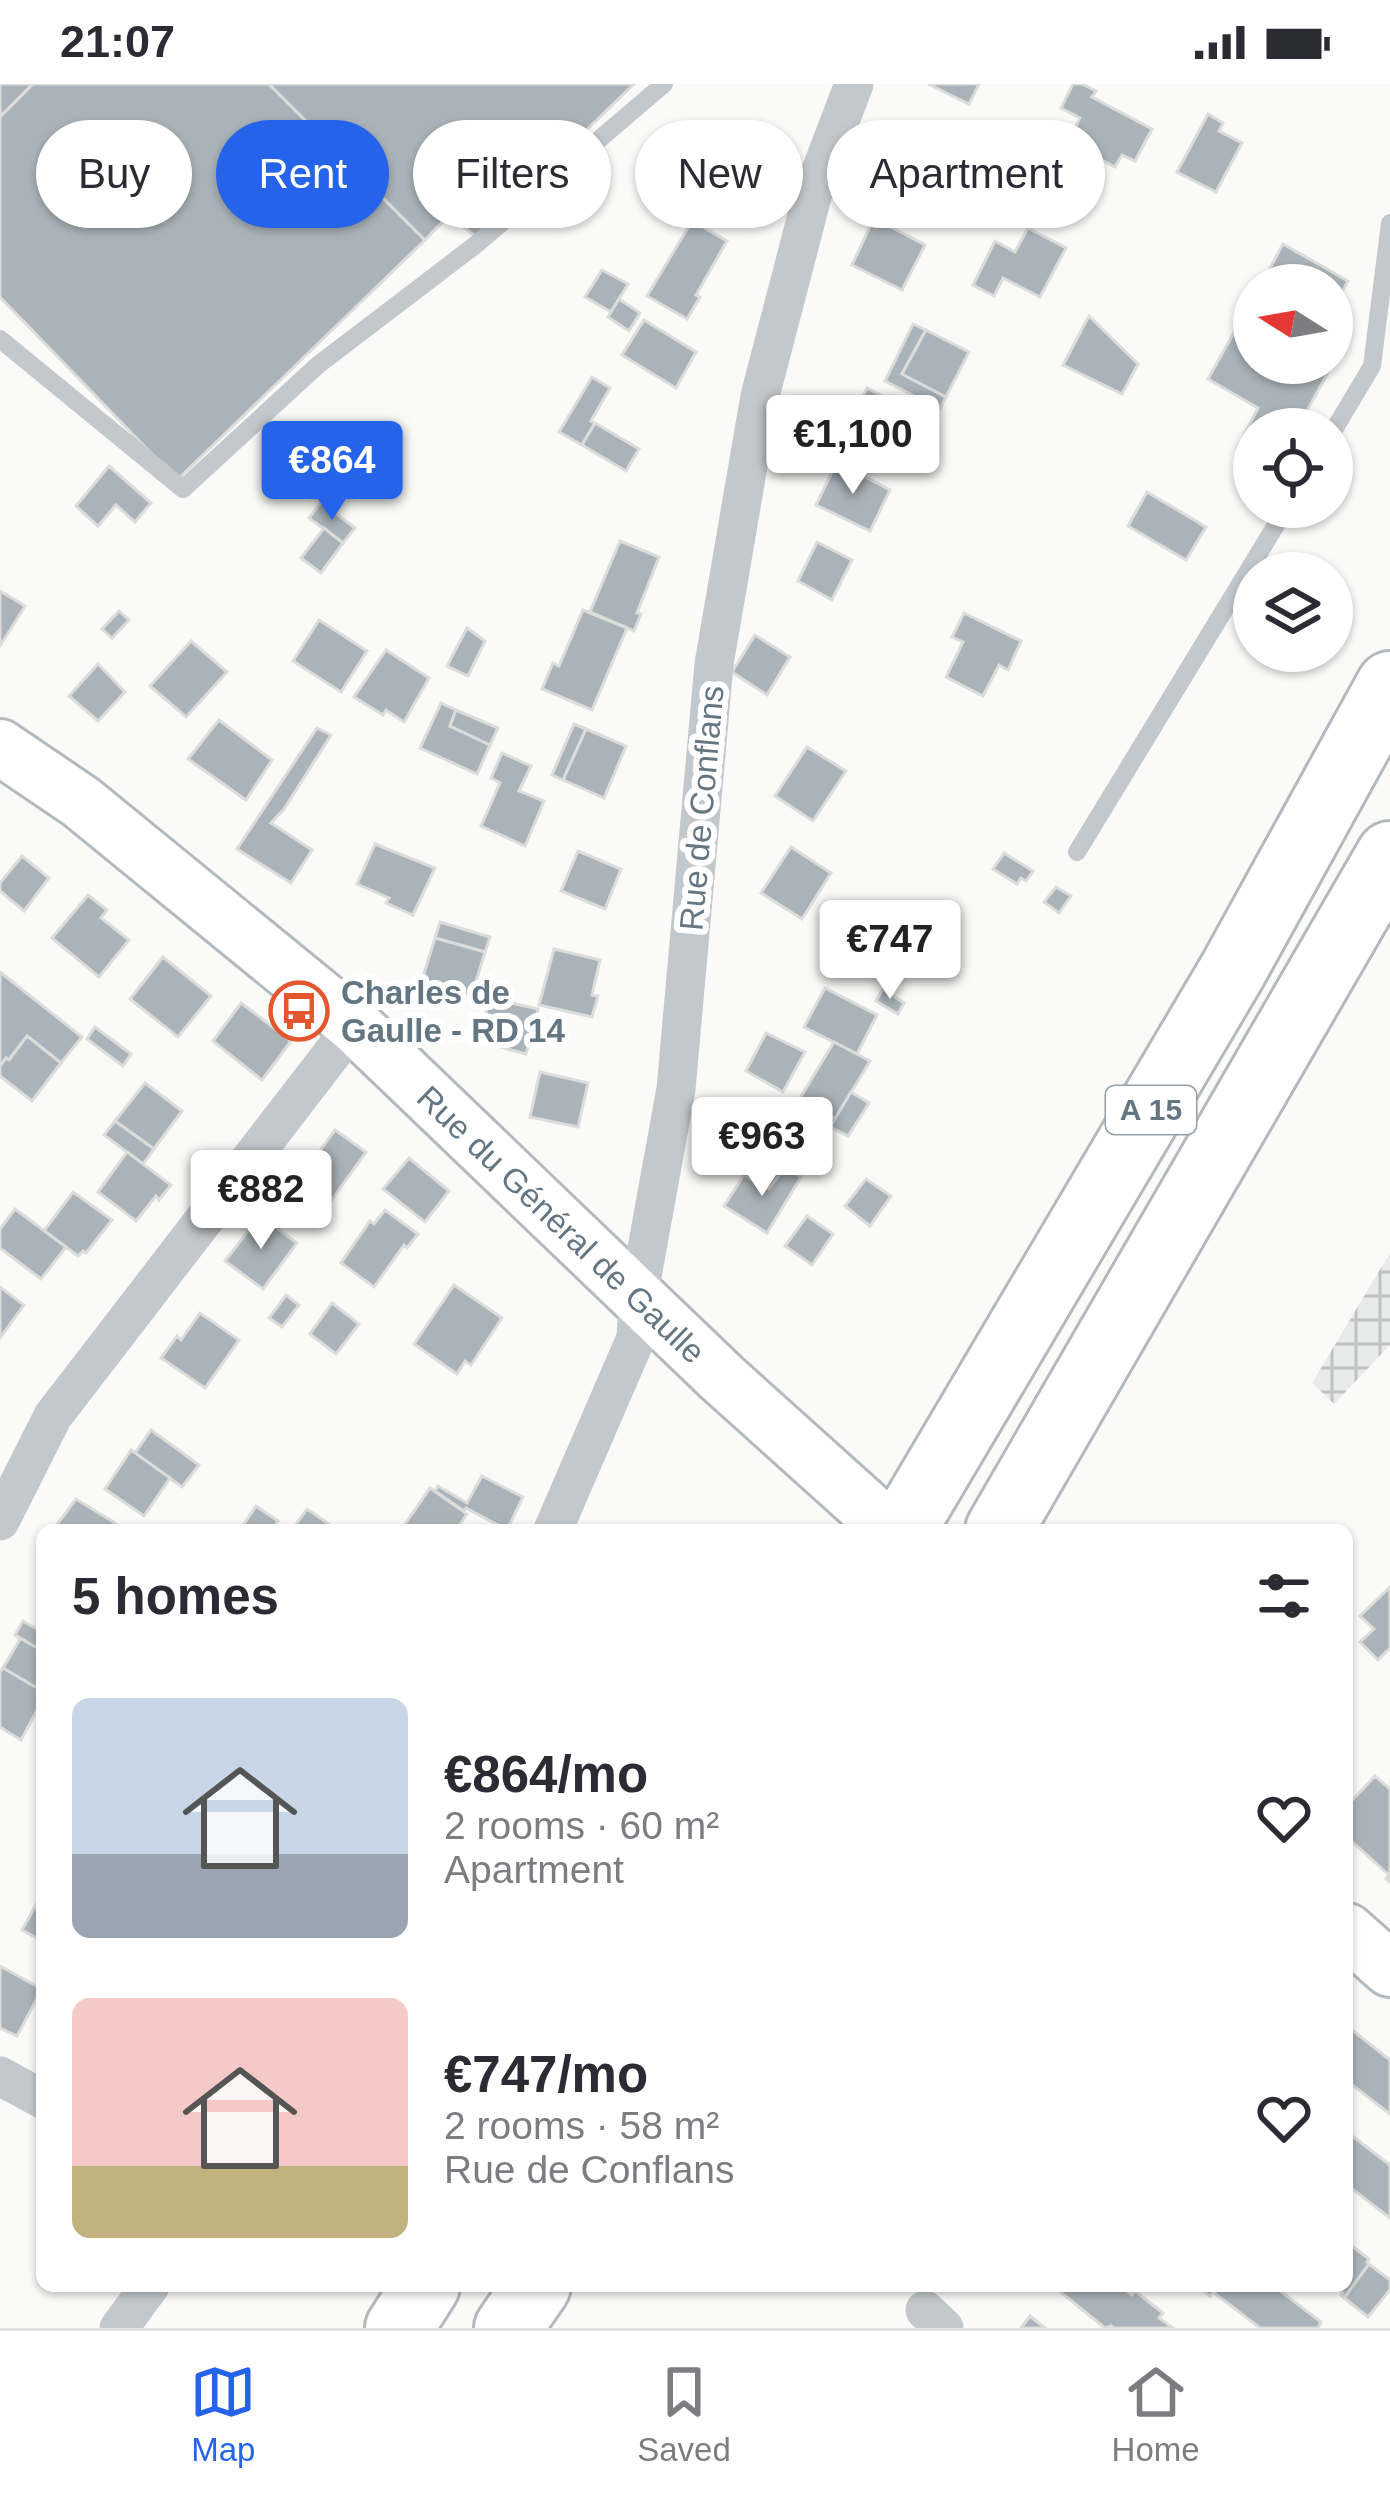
<!DOCTYPE html>
<meta charset="utf-8">
<style>
body{margin:0;font-family:Helvetica,sans-serif;background:#f2f2f3;color:#2b2b33;height:100vh;display:flex;flex-direction:column;font-size:45px;white-space:nowrap}
*{box-sizing:border-box;margin:0}
p{font-size:39px;color:#7c7c81}
.icon{flex:none;width:66px;height:66px;fill:none;stroke:currentColor;stroke-width:2;stroke-linecap:round;stroke-linejoin:round}
.map{position:relative;flex:1;overflow:hidden}
.details{position:absolute;left:36px;top:1440px;width:1317px;height:768px;display:flex;flex-direction:column;background:#fff;border-radius:18px;box-shadow:0 3px 9px #0004}
.details>*{flex:none}
.hud{position:absolute;left:36px;top:36px;width:1320px;height:108px;display:flex;gap:24px}
.needle{width:78px;rotate:281deg}
.fabs{position:absolute;left:1233px;top:180px;display:grid;gap:24px}
.fabs a{display:grid;place-items:center;width:120px;height:120px;border-radius:50%;background:#fff;box-shadow:0 3px 9px #0004;font-size:60px}
.price{position:absolute;translate:-50% -102px;padding:0 27px;border-radius:12px;background:#fff;color:#222;font-size:39px;line-height:78px;filter:drop-shadow(0 3px 6px #0008)}
.price::after{content:'';position:absolute;left:50%;top:72px;width:36px;height:27px;margin-left:-18px;background:inherit;clip-path:polygon(0 0,100% 0,50% 100%)}
.price.selected{background:#2563eb;color:#fff}
ul{padding:0;list-style:none}
li{display:flex;align-items:center;gap:36px;height:300px;padding:0 36px}
li span{display:grid;place-items:center;flex:none;width:336px;height:240px;border-radius:18px;color:#555}
li>.icon{margin-inline-start:auto}
span .icon{width:144px;height:144px;fill:#fffc;stroke-width:1}
li b{font-size:51px}
h2{display:flex;justify-content:space-between;align-items:center;height:144px;padding:0 36px;font-size:51px}
.pill{padding:0 42px;border-radius:54px;background:#fff;box-shadow:0 3px 9px #0004;font-size:42px;line-height:108px}
.pill.selected{background:#2563eb;color:#fff}
.status{display:flex;justify-content:space-between;align-items:center;height:84px;padding:0 60px;background:#fff;direction:ltr}
.status svg{height:33px;fill:currentColor}
.menu{display:flex;justify-content:space-around;align-items:center;height:168px;border-top:3px solid #e1e1e2;background:#fff;font-size:33px;color:#7c7c81}
.menu a{display:grid;justify-items:center;gap:6px}
.menu .selected{color:#2563eb}
.map>svg:first-child{display:block}
</style>
<div class="status"><b>21:07</b><svg viewBox="0 0 49 12"><path d="M0 12V9h3v3zM5 12V6h3v6zM10 12V3h3v9zM15 12V0h3v12zM26 1h20v11H26zM47 4h2v5h-2z"/></svg></div>
<div class="map">
<svg width="1390" height="2244" viewBox="0 0 1390 2244">
<defs>
<pattern id="industrial-grid" width="8" height="8" patternUnits="userSpaceOnUse" patternTransform="scale(3)"><rect width="8" height="8" fill="#e8e9e9"/><path d="M0 4h8M4 0v8" fill="none" stroke="#c0c1c2"/></pattern>
</defs>
<rect width="100%" height="100%" fill="#fafaf8"/>
<polygon fill="url(#industrial-grid)" points="1390,1169 1390,1261 1334,1320 1312,1299"/>
<g fill="#aab3b9" stroke="#dcdcda" stroke-width="3">
<polygon points="0,0 33,0 0,33"/>
<polygon points="33,0 269,0 425,156 177,396 0,213 0,33"/>
<polygon points="269,0 634,0 476,153 449,131 425,156"/>
<polygon points="928,0 979,0 969,20"/>
<polygon points="1073,0 1082,0 1096,7 1092,13 1152,45 1135,77 1122,71 1115,83 1068,58 1080,34 1061,24"/>
<polygon points="1208,30 1223,39 1219,47 1242,59 1216,108 1177,88"/>
<polygon points="930,76 975,100 952,142 907,118"/>
<polygon points="874,134 925,161 902,206 852,181"/>
<polygon points="692,137 727,157 696,211 700,213 687,235 647,212"/>
<polygon points="1028,144 1066,164 1040,213 1003,194 994,212 973,201 995,157 1015,168"/>
<polygon points="1283,160 1348,197 1332,226 1332,201 1261,201"/>
<polygon points="602,186 628,200 611,228 585,213"/>
<polygon points="1254,213 1254,279 1332,279 1332,241 1349,250 1297,345 1254,345 1254,374 1237,364 1258,324 1208,295"/>
<polygon points="619,215 640,229 629,247 608,233"/>
<polygon points="1089,232 1138,280 1122,310 1063,281"/>
<polygon points="644,236 696,268 676,304 622,271"/>
<polygon points="913,240 926,246 902,290 946,313 940,325 885,297"/>
<polygon points="926,246 969,268 946,313 902,290"/>
<polygon points="592,293 610,304 591,337 595,339 582,361 559,348"/>
<polygon points="867,304 914,328 893,372 845,348"/>
<polygon points="595,339 639,365 626,387 582,361"/>
<polygon points="837,378 890,406 870,447 816,421"/>
<polygon points="109,382 151,419 135,438 116,421 98,442 76,422"/>
<polygon points="1147,408 1206,443 1186,476 1128,442"/>
<polygon points="321,418 355,444 343,459 309,434"/>
<polygon points="324,444 343,459 321,489 301,474"/>
<polygon points="620,457 659,473 637,529 641,530 634,547 590,528"/>
<polygon points="817,458 852,476 832,516 798,497"/>
<polygon points="0,507 25,522 0,562"/>
<polygon points="583,526 627,544 592,626 542,605 553,579 559,582"/>
<polygon points="119,527 129,536 112,554 102,545"/>
<polygon points="964,529 1021,557 1008,586 999,581 983,612 946,593 963,558 952,553"/>
<polygon points="319,536 367,567 341,608 293,577"/>
<polygon points="467,544 485,557 468,592 447,582"/>
<polygon points="755,551 790,573 767,611 732,588"/>
<polygon points="191,557 227,588 186,633 150,602"/>
<polygon points="386,566 429,594 404,638 386,626 383,631 354,613"/>
<polygon points="98,580 125,608 98,637 69,612"/>
<polygon points="441,619 456,626 450,642 490,661 477,690 420,664"/>
<polygon points="456,626 498,644 490,661 450,642"/>
<polygon points="219,636 272,676 246,716 188,675"/>
<polygon points="574,640 586,645 563,696 552,691"/>
<polygon points="317,644 331,651 284,725 271,739 312,766 291,799 237,765"/>
<polygon points="586,645 626,662 604,714 563,696"/>
<polygon points="807,663 846,687 813,737 775,712"/>
<polygon points="502,669 531,682 519,707 544,717 525,762 481,742 500,699 491,694"/>
<polygon points="375,760 435,784 413,831 386,819 389,814 357,800"/>
<polygon points="791,763 831,789 802,835 761,809"/>
<polygon points="578,767 621,785 605,825 561,807"/>
<polygon points="1004,769 1033,787 1026,797 1021,794 1017,800 993,785"/>
<polygon points="22,772 49,794 24,827 0,807 0,799"/>
<polygon points="1056,803 1071,812 1059,829 1044,818"/>
<polygon points="88,811 107,826 101,834 129,856 99,893 52,854"/>
<polygon points="440,838 490,853 485,868 435,854"/>
<polygon points="435,854 485,868 471,914 421,899"/>
<polygon points="554,865 600,876 592,911 598,912 592,933 539,921"/>
<polygon points="163,873 211,912 178,953 130,915"/>
<polygon points="0,888 82,953 61,979 27,952 9,976 6,974 0,982"/>
<polygon points="825,904 877,931 857,970 804,943"/>
<polygon points="883,905 904,919 898,930 876,917"/>
<polygon points="490,914 538,925 526,970 478,957"/>
<polygon points="241,919 291,957 262,996 213,957"/>
<polygon points="95,943 131,970 123,982 87,955"/>
<polygon points="766,949 805,968 783,1008 746,987"/>
<polygon points="27,952 61,979 32,1017 0,992 0,982 6,974 9,976"/>
<polygon points="834,958 870,977 835,1035 806,1018 798,1033 827,1049 811,1076 774,1057"/>
<polygon points="540,988 588,999 578,1043 530,1033"/>
<polygon points="145,999 182,1027 154,1065 115,1037"/>
<polygon points="851,1008 869,1019 848,1052 830,1043"/>
<polygon points="806,1018 835,1035 827,1049 798,1033"/>
<polygon points="731,1022 780,1046 774,1057 725,1033"/>
<polygon points="115,1037 154,1065 143,1080 104,1051"/>
<polygon points="335,1046 366,1068 328,1121 297,1099"/>
<polygon points="759,1066 785,1083 769,1105 744,1091"/>
<polygon points="127,1068 171,1101 159,1116 156,1112 136,1137 98,1108"/>
<polygon points="409,1074 449,1107 425,1138 383,1105"/>
<polygon points="785,1083 801,1093 767,1149 724,1122 744,1091 769,1105"/>
<polygon points="866,1095 891,1112 870,1142 845,1122"/>
<polygon points="73,1108 112,1136 86,1169 83,1167 78,1172 44,1147"/>
<polygon points="15,1125 66,1163 41,1195 0,1164 0,1145"/>
<polygon points="385,1126 418,1150 407,1164 404,1161 374,1203 341,1179 370,1137 374,1140"/>
<polygon points="260,1132 297,1159 263,1205 225,1177"/>
<polygon points="807,1132 833,1150 812,1181 785,1162"/>
<polygon points="454,1201 502,1234 471,1281 465,1277 457,1290 414,1260"/>
<polygon points="0,1203 24,1221 0,1254"/>
<polygon points="286,1211 299,1221 282,1243 269,1234"/>
<polygon points="332,1219 359,1240 336,1270 310,1250"/>
<polygon points="200,1229 239,1256 205,1304 161,1274 177,1252 181,1256"/>
<polygon points="151,1346 199,1381 182,1403 135,1369"/>
<polygon points="131,1366 170,1394 144,1432 105,1405"/>
<polygon points="482,1392 523,1413 507,1446 466,1424 464,1427 435,1407 438,1402 467,1419"/>
<polygon points="430,1404 467,1430 456,1446 401,1446"/>
<polygon points="76,1415 115,1439 110,1446 53,1446"/>
<polygon points="256,1422 278,1437 272,1446 240,1446"/>
<polygon points="307,1425 336,1445 335,1446 292,1446"/>
<polygon points="1390,1503 1390,1564 1378,1576 1360,1558 1374,1545 1360,1532"/>
<polygon points="23,1537 42,1548 42,1567 15,1551"/>
<polygon points="15,1551 42,1567 42,1607 3,1584 20,1555"/>
<polygon points="3,1584 42,1607 42,1617 21,1656 0,1643 0,1588"/>
<polygon points="1375,1692 1390,1705 1390,1798 1386,1795 1389,1791 1347,1753 1347,1722"/>
<polygon points="42,1810 42,1857 22,1846"/>
<polygon points="0,1882 42,1905 17,1952 0,1944"/>
<polygon points="1347,1942 1390,1976 1390,2030 1347,1997"/>
<polygon points="1347,2048 1390,2081 1390,2134 1347,2101"/>
<polygon points="1347,2158 1369,2175 1367,2178 1369,2180 1344,2214 1341,2211 1343,2208 1335,2202 1347,2202"/>
<polygon points="1369,2180 1390,2196 1390,2206 1368,2233 1344,2214"/>
<polygon points="1053,2202 1120,2202 1132,2211 1135,2207 1163,2229 1159,2234 1173,2244 1114,2244 1111,2242 1105,2244"/>
<polygon points="1197,2202 1274,2202 1321,2238 1318,2244 1260,2244 1213,2208 1210,2212"/>
<polygon points="1030,2232 1045,2244 1021,2244"/>
</g>
<g fill="none" stroke-linecap="round" stroke-linejoin="round">
<defs>
<g id="secondary">
<path id="s1" d="M0,663l81,55 273,223 368,353 169,152"/>
<polyline points="1347,1847 1390,1885"/>
</g>
<g id="highway">
<polyline points="902,1446 1233,886 1390,601"/>
<polyline points="999,1446 1390,771"/>
<polyline points="399,2244 426,2202"/>
<polyline points="508,2244 537,2202"/>
</g>
</defs>
<use href="#secondary" stroke="#b3babf" stroke-width="60"/>
<use href="#highway" stroke="#b4b9bd" stroke-width="72"/>
<g stroke="#c3c8cc" stroke-width="18">
<polyline points="0,255 183,405 318,281 478,159 664,0"/>
<polyline points="1332,349 1372,282 1390,139"/>
<polyline points="1077,768 1287,423"/>
</g>
<g stroke="#c3c8cc" stroke-width="39">
<polyline points="0,1437 53,1332 354,941"/>
<polyline points="553,1446 636,1254 638,1214 676,1005 714,580 760,312 814,105 854,0"/>
<polyline points="0,1992 42,2015"/>
<polyline points="925,2226 944,2244"/>
<polyline points="119,2244 150,2202"/>
</g>
<use href="#secondary" stroke="#fff" stroke-width="54"/>
<use href="#highway" stroke="#fff" stroke-width="66"/>
</g>
<defs>
<symbol id="bus-ring" viewBox="-11 -11 22 22"><circle r="9.5" fill="#fff" stroke="#e4572e" stroke-width="1.5"/><path d="M-5-6H5V4H4V6H2V4H-2V6H-4V4H-5ZM-3.5-4V0h7V-4ZM-3.5 1.2v1.5H-2V1.2ZM2 1.2v1.5H3.5V1.2Z" fill="#e4572e"/></symbol>
</defs>
<g fill-rule="evenodd">
<use href="#bus-ring" x="266" y="894" width="66" height="66"/>
</g>
<g text-anchor="middle" stroke-width="12" stroke-linejoin="round" paint-order="stroke">
<rect fill="#fff" stroke="#939fa8" stroke-width="3" x="1106" y="1002" width="90" height="48" rx="9"/>
<g font-size="30" font-weight="bold" fill="#657683">
<text x="1151" y="1036">A 15</text>
</g>
<g font-size="33" fill="#657683" stroke="#fff">
<text transform="translate(701 724) rotate(-85)" y="12">Rue de Conflans</text>
<text dy="12" stroke="none"><textPath href="#s1" startOffset="738">Rue du Général de Gaulle</textPath></text>
</g>
<g font-size="33" font-weight="bold" fill="#657683" stroke="#fff" text-anchor="start">
<text x="341" y="920">Charles de<tspan x="341" dy="38">Gaulle - RD 14</tspan></text>
</g>
</g>
</svg>
<div class="fabs">
<a><svg class="needle" viewBox="-14 -14 28 28"><path d="M0-13l5 13h-10z" fill="#e53935"/><path d="M0 13l5-13h-10z" fill="#7c7c81"/></svg></a>
<a><svg class="icon" aria-label="locate" viewBox="0 0 24 24"><circle cx="12" cy="12" r="6"/><path d="M12 2v4M12 18v4M2 12h4M18 12h4"/></svg></a>
<a><svg class="icon" aria-label="layers" viewBox="0 0 24 24"><path d="M12 4l9 5-9 5-9-5zM3 14l9 5 9-5"/></svg></a>
</div>
<b class="price" style="left:853px;top:413px">€1,100</b>
<b class="price selected" style="left:332px;top:439px">€864</b>
<b class="price" style="left:890px;top:918px">€747</b>
<b class="price" style="left:762px;top:1115px">€963</b>
<b class="price" style="left:261px;top:1168px">€882</b>
<div class="hud">
<a class="pill">Buy</a>
<a class="pill selected">Rent</a>
<a class="pill">Filters</a>
<a class="pill">New</a>
<a class="pill">Apartment</a>
</div>
<section class="details">
<h2>5 homes<svg class="icon" aria-label="filters" viewBox="0 0 24 24"><path d="M4 7h16M4 17h16"/><circle cx="9" cy="7" r="2"/><circle cx="15" cy="17" r="2"/></svg></h2>
<ul>
<li><span style="background:linear-gradient(#c9d6e8 65%,#9aa5b1 0)"><svg class="icon" aria-label="home" viewBox="0 0 24 24"><path d="M3 11l9-7 9 7M6 9v11h12V9"/></svg></span><div><b>€864/mo</b><p>2 rooms · 60 m²</p><p>Apartment</p></div><svg class="icon" aria-label="heart" viewBox="0 0 24 24"><path d="M12 20l-8-8c-3-5 5-10 8-4 3-6 11-1 8 4z"/></svg></li>
<li><span style="background:linear-gradient(#f6c9c9 70%,#c2b280 0)"><svg class="icon" aria-label="home" viewBox="0 0 24 24"><path d="M3 11l9-7 9 7M6 9v11h12V9"/></svg></span><div><b>€747/mo</b><p>2 rooms · 58 m²</p><p>Rue de Conflans</p></div><svg class="icon" aria-label="heart" viewBox="0 0 24 24"><path d="M12 20l-8-8c-3-5 5-10 8-4 3-6 11-1 8 4z"/></svg></li>
</ul>
</section>
</div>
<nav class="menu">
<a class="selected"><svg class="icon" aria-label="map" viewBox="0 0 24 24"><path d="M3 6l6-2 6 2 6-2v14l-6 2-6-2-6 2zM9 4v14M15 6v14"/></svg>Map</a>
<a><svg class="icon" aria-label="saved" viewBox="0 0 24 24"><path d="M7 4h10v16l-5-4-5 4z"/></svg>Saved</a>
<a><svg class="icon" aria-label="home" viewBox="0 0 24 24"><path d="M3 11l9-7 9 7M6 9v11h12V9"/></svg>Home</a>
</nav>
